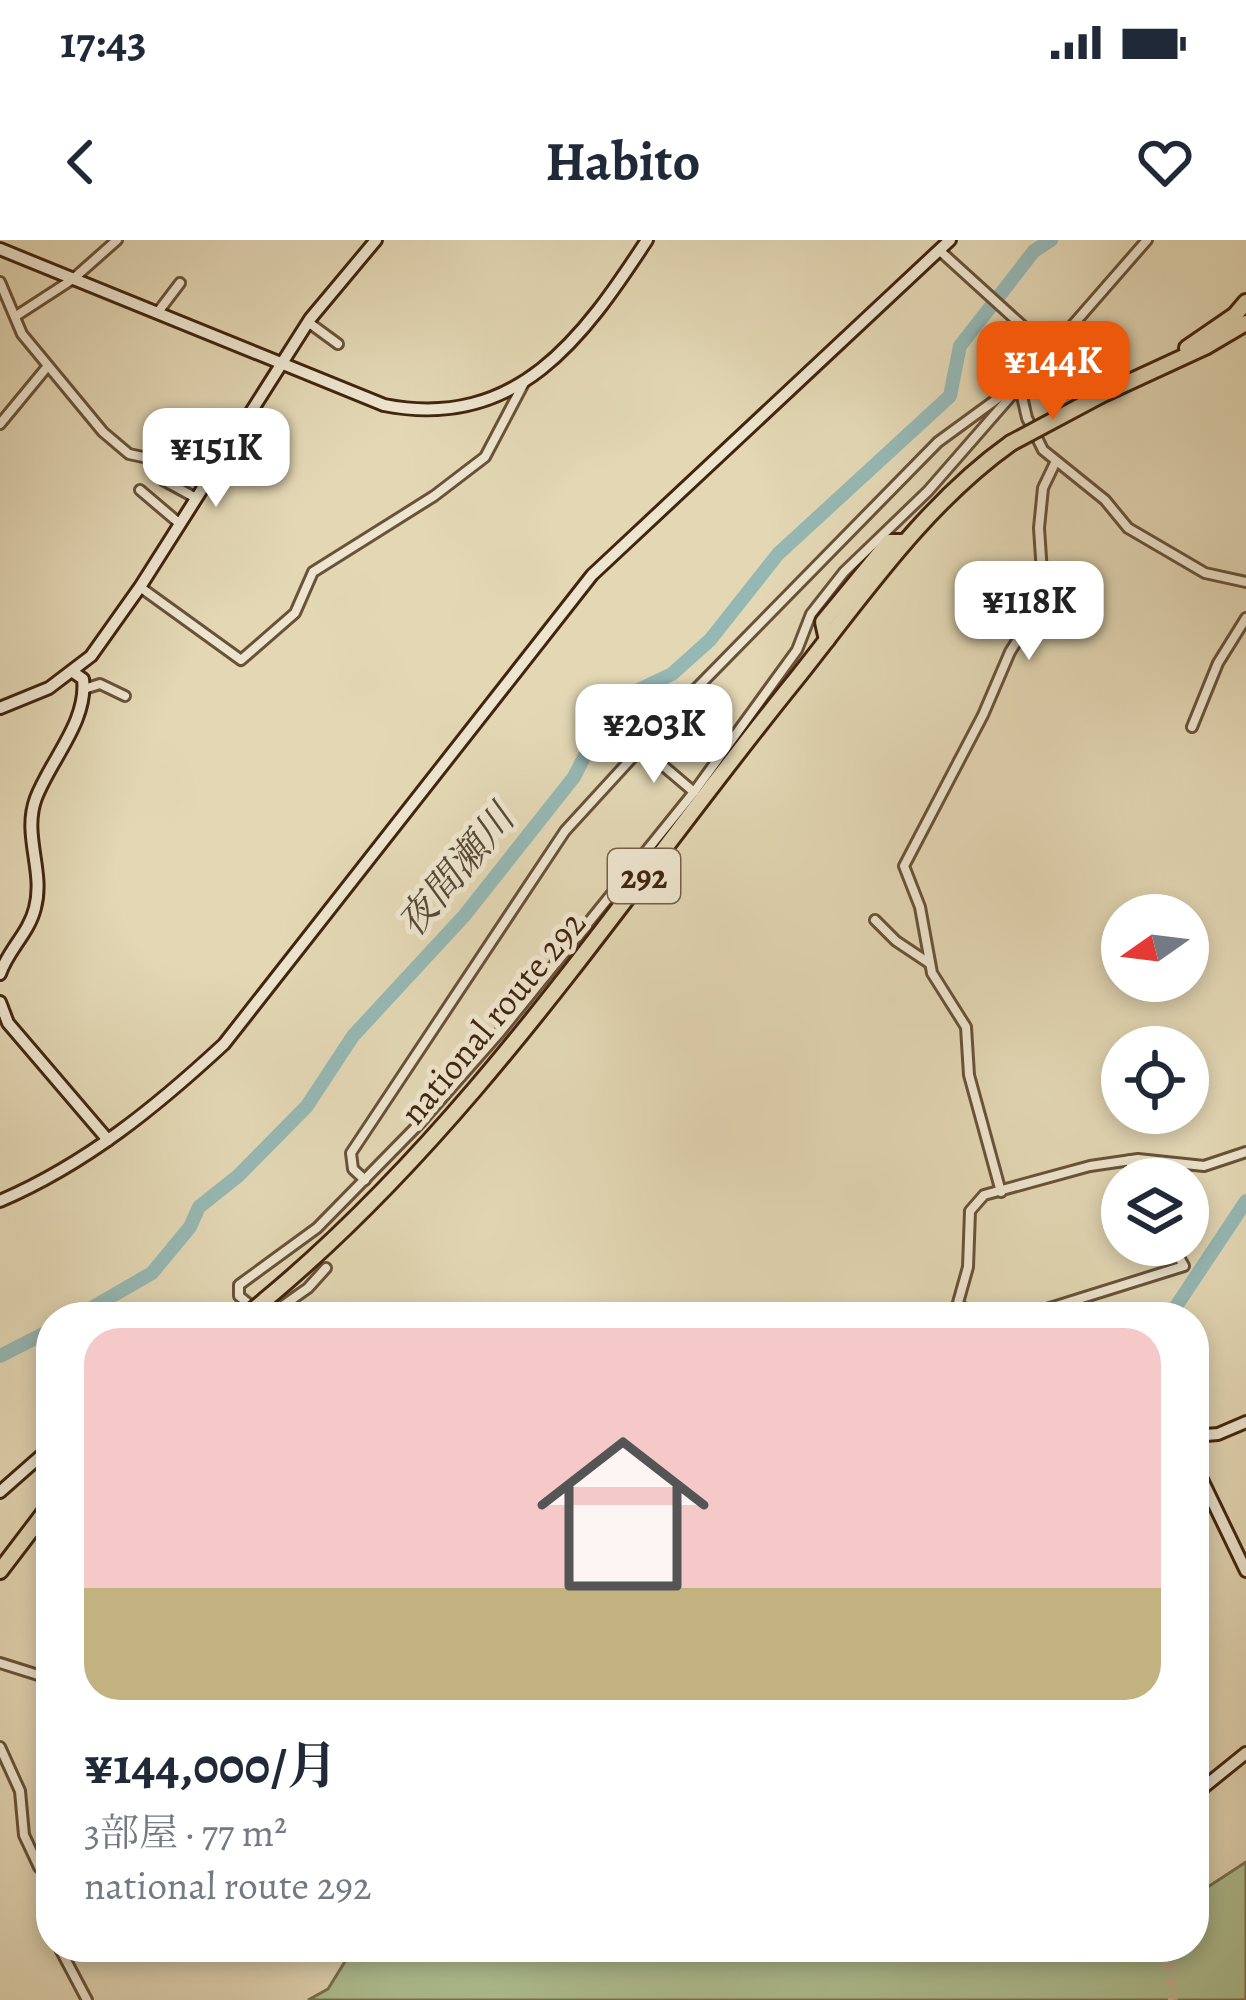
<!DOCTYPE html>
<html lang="ja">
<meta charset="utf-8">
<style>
body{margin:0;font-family:Alegreya,"Noto Serif JP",serif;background:#f2f2f3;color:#1f2937;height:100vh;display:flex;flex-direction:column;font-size:45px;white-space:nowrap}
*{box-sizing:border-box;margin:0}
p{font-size:39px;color:#747a83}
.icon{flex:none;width:66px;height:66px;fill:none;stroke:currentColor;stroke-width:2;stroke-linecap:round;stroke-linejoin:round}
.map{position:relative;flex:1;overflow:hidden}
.side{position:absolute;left:36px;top:1062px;width:1173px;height:660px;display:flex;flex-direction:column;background:#fff;border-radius:48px;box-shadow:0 6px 18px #0003}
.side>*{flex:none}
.needle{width:78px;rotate:256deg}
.tools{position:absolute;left:1101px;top:654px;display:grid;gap:24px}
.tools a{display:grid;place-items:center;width:108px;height:108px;border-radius:50%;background:#fff;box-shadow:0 6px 18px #0003;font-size:60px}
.price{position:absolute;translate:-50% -102px;padding:0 27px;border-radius:24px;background:#fff;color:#222;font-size:39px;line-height:78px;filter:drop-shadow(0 3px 6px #0008)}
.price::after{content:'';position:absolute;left:50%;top:72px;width:36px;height:27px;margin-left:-18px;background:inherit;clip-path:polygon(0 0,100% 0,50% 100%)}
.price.selected{background:#ea580c;color:#fff}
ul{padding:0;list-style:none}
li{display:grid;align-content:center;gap:24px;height:636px;padding:0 48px}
li span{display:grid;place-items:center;height:372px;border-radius:36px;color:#555}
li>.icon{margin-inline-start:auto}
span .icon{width:216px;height:216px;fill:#fffc;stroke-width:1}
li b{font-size:51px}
.status{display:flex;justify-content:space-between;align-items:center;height:84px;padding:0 60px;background:#fff;direction:ltr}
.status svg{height:33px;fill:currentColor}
header{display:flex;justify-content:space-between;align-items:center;height:156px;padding:0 48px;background:#fff;font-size:54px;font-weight:700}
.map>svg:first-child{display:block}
</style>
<div class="status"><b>17:43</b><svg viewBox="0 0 49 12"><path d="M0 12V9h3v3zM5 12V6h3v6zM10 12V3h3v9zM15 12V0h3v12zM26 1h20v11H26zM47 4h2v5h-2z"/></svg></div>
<header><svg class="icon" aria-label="back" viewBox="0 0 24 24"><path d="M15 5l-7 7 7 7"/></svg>Habito<svg class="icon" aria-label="heart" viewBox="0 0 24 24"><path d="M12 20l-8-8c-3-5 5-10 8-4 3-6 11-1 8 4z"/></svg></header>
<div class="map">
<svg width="1246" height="1760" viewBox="0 0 1246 1760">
<rect width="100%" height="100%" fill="#e3d7b4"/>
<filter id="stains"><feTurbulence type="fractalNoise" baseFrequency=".00167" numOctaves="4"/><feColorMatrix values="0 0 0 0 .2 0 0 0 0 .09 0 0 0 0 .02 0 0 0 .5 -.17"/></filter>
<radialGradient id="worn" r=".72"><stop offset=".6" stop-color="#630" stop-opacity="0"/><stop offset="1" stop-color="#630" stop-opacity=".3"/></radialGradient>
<polygon fill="#aebf91" stroke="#787250" stroke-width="3" points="1246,1622 1246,1760 308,1760 328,1749 354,1707 1194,1707 1194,1656"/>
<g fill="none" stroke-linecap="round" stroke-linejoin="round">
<g stroke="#96b8b4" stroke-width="14">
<polyline points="76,1077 152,1033 190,987 199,967 238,936 307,866 353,796 464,676 574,537 598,490 630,454 672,434 710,400 778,314 950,156 960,106 1034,11 1051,0"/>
<polyline points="1169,1077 1246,961"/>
<polyline points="0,1116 51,1090"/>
</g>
<polyline stroke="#c3b393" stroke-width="10" stroke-dasharray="10 5" stroke-linecap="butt" points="1167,1707 1173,1760"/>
<defs>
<g id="street">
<polyline points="939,10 1049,110"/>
<polyline points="0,42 22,94 103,192 129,214 213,232"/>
<polyline points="158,72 180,43"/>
<polyline points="16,76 73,39 117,0"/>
<polyline points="308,82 338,104"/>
<polyline points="1021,152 1027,178 1043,210 1105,260 1128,288 1205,333 1246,342"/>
<polyline points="0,184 47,127"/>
<polyline points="163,240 196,258"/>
<polyline points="140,250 180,284"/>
<polyline points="140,347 241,420 295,373 313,332 434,256 485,217 524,143"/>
<polyline points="84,449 100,444 125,456"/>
<polyline points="1192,487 1218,423 1246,378"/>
<polyline points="641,507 694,552"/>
<polyline points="875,680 896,701 929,723"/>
<polyline points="1130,920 1134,939"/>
<polyline points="365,940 353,929 351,913 565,591 684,461 938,202 1016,145 1021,146"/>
<polyline points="1001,952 969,835 966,787 932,733 920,667 904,626 983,475 1010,412 1037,369 1043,348 1039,288 1043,248 1055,223"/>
<polyline points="957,1066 994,1077"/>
<polyline points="265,1077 239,1056 239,1045 317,988 419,884 500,792 694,552 797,410 811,374 844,332 928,251 1147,0"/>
<polyline points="267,1077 308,1048 326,1028"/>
<polyline points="954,1077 968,1027 970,971 984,955 1090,926 1138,919 1204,926 1246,912"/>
<polyline points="1021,1077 1184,1026 1172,1005"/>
<polyline points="0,1423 51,1439"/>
<polyline points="0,1507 20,1551 24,1595 39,1627 51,1639"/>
<polyline points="59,1707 87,1760"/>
</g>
<g id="secondary">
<path d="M0,9l384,156c133,26 199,-67 263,-165"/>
<polyline points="0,468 49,448 91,416 140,347 310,79 376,0"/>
<path d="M0,734c8,-24 29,-41 35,-66 10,-37 -13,-73 1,-110 15,-39 52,-77 47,-119l-10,-7"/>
<polyline points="0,762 8,783 108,900"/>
<path d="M0,961c86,-37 156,-94 224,-157l368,-469 358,-335"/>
<polyline points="1194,1196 1218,1194 1246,1182"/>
<polyline points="1194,1223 1246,1331"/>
<polyline points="0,1252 51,1207"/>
<polyline points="1194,1555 1246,1513"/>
</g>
<g id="highway">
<polyline points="1187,108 1235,75 1246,62"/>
<polyline points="1101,155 1205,107 1246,83"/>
<polyline points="827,400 823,382 889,302 905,302"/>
<path d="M265,1060c212,-176 360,-410 532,-622 66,-83 127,-173 214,-235"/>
<polyline points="0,1331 51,1264"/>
</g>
</defs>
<use href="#street" stroke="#6a5238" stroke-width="14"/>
<use href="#secondary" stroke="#42250e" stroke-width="16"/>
<use href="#highway" stroke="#42250e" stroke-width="20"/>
<use href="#street" stroke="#ede5ce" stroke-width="8"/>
<use href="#secondary" stroke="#ede5ce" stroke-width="10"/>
<use href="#highway" stroke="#e3d7b4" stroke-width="14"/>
<defs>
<g id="highway-bridge">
<polyline points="1011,203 1101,155"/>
<polyline points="245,1077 265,1060"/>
</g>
</defs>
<use href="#highway-bridge" stroke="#42250e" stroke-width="20" stroke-linecap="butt"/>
<use href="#highway-bridge" stroke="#e3d7b4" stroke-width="14"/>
</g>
<g text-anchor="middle" stroke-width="10" stroke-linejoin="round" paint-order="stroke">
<rect fill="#ede5ce" stroke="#755f48" stroke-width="3" x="608" y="609" width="72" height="54" rx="9"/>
<g font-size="33" font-weight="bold" fill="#42250e">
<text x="644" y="648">292</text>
</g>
<g font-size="36" fill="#42250e" stroke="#ede5ce">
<text transform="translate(492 777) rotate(-50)" y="13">national route 292</text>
</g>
<g font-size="39" font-style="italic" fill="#574a38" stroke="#ede5ce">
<text transform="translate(455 630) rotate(-50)" y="14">夜間瀬川</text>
</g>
</g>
<rect width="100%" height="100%" filter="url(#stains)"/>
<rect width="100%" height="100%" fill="url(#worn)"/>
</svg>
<div class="tools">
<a><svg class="needle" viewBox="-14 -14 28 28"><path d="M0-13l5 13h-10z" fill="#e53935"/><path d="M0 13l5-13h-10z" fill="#747a83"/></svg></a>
<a><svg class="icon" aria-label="locate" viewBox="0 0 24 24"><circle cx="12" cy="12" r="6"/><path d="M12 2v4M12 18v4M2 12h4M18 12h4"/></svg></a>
<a><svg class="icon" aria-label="layers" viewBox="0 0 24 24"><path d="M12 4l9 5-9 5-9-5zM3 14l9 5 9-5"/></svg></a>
</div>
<b class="price selected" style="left:1053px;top:183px">¥144K</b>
<b class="price" style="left:216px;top:270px">¥151K</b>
<b class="price" style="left:1029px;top:423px">¥118K</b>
<b class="price" style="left:654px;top:546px">¥203K</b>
<section class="side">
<ul>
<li><span style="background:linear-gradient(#f6c9c9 70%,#c2b280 0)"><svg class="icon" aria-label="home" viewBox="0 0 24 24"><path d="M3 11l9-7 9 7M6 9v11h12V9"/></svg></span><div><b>¥144,000/月</b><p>3部屋 · 77 m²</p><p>national route 292</p></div></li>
</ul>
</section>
</div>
